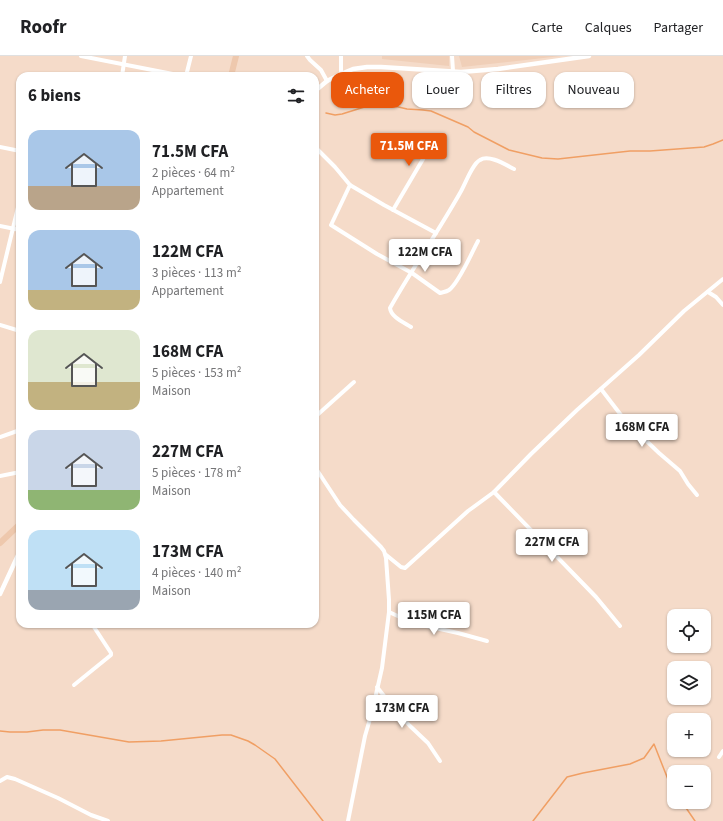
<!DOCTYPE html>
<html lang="fr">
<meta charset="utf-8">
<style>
body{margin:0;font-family:"Source Sans 3",sans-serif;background:#f6f6f6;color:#202124;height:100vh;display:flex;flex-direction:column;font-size:15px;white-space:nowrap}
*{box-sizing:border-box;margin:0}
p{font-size:13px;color:#757577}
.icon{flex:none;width:22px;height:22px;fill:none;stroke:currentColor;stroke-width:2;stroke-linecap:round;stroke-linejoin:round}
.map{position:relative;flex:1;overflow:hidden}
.panel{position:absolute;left:16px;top:16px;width:303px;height:556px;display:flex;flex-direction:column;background:#fff;border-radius:12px;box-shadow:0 1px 3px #0004}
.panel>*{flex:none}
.banner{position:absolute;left:331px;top:16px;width:332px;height:36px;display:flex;gap:8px}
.tools{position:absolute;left:667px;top:553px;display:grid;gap:8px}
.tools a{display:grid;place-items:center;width:44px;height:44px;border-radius:8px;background:#fff;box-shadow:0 1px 3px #0004;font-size:20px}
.price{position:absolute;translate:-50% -34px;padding:0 9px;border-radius:4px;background:#fff;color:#222;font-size:13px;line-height:26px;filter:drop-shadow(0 1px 2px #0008)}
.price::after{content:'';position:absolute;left:50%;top:24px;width:12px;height:9px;margin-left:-6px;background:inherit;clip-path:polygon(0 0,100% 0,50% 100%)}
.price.selected{background:#ea580c;color:#fff}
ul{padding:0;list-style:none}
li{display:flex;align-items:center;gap:12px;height:100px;padding:0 12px}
li span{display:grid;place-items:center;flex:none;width:112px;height:80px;border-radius:12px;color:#555}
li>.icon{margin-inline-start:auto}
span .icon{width:48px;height:48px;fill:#fffc;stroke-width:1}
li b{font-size:17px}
h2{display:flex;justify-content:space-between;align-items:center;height:48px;padding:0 12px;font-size:17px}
.tag{padding:0 14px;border-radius:12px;background:#fff;box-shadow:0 1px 3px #0004;font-size:14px;line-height:36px}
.tag.selected{background:#ea580c;color:#fff}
header{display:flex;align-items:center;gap:24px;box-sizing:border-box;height:56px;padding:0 20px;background:#fff;border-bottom:1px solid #e0e0e0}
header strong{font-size:19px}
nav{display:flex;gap:22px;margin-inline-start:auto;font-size:14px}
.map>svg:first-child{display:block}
</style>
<header>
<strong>Roofr</strong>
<nav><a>Carte</a><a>Calques</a><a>Partager</a></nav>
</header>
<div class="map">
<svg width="723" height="765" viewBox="0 0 723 765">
<rect width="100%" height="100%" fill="#f5dbc9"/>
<g fill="#f0cfb8">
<polygon points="382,0 449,0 449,10 382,3"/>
<polygon points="459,0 561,0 462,11"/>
</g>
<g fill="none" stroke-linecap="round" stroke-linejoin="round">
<g stroke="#f09f64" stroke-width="1.5">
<polyline points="326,57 335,59 342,58 374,48 390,49 407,53 423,54 431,55 468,71 474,76 509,94 542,102 558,103 630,95 650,95 704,91 713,88 723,84"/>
<polyline points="0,675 10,676 27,676 43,674 60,674 129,686 161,685 222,679 231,679 248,685 255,689 275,703 323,765"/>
<polyline points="682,746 695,765"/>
<polyline points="533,765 567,721 583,717 630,708 644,702 654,688 669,726 674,734"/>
</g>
<g stroke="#fff" stroke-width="4">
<polyline points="81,0 183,20"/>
<polyline points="307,0 310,4 321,14 327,25"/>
<polyline points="452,0 453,15"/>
<polyline points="341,18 341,0"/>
<polyline points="122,20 125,0"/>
<polyline points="186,20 191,0"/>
<polyline points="0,91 20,95"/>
<path d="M315,91l20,20 15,18 -19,40 46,29 35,19 28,20c3,-1 6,-1 9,-3 10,-7 23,-38 29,-49"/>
<polyline points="350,129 384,149 436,177"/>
<polyline points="393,154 426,98 440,79"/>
<polyline points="0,170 20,174"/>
<polyline points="0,226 20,143"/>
<polyline points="708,236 716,241 723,249"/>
<polyline points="0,269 20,275"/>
<path d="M411,271c-8,-5 -20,-10 -21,-19 22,-39 48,-76 70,-115 5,-8 12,-29 20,-33 9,-6 26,5 34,9"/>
<polyline points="601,333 624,363 630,369 659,397 680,415 688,428 697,439"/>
<polyline points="315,361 354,326"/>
<polyline points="0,381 20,374"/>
<polyline points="315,411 340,449 354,464 381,491 384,495 386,502 389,544 389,556 382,612 372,656 365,680 348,765"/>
<polyline points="0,420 20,416"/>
<polyline points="494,436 596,541 620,570"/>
<polyline points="385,498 401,511 405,512 468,455 494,436 531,398 577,354 639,299 684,255 723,223"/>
<polyline points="389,556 413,567 458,577 487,585"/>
<polyline points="74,629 111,599 111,597 92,568"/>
<polyline points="377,631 395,654 410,670 428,687 440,705"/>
<polyline points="719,701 723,695"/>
<polyline points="0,725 7,721 15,723 58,742 91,759 108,765"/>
</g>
<g stroke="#fff" stroke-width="4.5">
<polyline points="315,35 327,25 341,18 353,13 367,11 381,11 461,16 498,13 589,0"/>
<polyline points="0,538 20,495"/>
</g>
<g stroke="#eec8ad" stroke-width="6">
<polyline points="231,20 236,0"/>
<polyline points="0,487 20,468"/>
</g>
</g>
</svg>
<div class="tools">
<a><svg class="icon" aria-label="locate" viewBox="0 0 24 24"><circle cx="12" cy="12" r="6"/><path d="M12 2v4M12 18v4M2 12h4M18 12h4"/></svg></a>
<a><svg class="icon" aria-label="layers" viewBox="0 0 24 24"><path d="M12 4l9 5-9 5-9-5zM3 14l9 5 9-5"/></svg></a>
<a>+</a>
<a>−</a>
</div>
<b class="price selected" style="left:409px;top:111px">71.5M CFA</b>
<b class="price" style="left:425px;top:217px">122M CFA</b>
<b class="price" style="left:642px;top:392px">168M CFA</b>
<b class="price" style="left:552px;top:507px">227M CFA</b>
<b class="price" style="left:434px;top:580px">115M CFA</b>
<b class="price" style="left:402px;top:673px">173M CFA</b>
<div class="banner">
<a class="tag selected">Acheter</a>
<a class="tag">Louer</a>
<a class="tag">Filtres</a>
<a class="tag">Nouveau</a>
</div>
<section class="panel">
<h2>6 biens<svg class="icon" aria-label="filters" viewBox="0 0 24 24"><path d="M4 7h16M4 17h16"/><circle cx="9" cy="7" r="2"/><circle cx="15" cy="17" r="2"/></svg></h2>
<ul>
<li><span style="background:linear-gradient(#a9c7e8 70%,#b9a48a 0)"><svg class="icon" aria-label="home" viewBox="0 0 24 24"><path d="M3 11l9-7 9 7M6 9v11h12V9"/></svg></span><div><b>71.5M CFA</b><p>2 pièces · 64 m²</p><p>Appartement</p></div></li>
<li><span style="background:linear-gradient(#a9c7e8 75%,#c2b280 0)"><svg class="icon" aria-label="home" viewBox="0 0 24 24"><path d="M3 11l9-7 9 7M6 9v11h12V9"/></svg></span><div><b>122M CFA</b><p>3 pièces · 113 m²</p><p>Appartement</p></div></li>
<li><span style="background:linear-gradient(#dfe7d0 65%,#c2b280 0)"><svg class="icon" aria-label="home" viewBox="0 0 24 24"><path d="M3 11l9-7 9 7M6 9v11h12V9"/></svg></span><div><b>168M CFA</b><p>5 pièces · 153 m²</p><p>Maison</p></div></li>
<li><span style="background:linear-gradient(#c9d6e8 75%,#8fb573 0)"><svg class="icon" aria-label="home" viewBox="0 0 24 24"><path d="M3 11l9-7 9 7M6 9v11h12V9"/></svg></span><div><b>227M CFA</b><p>5 pièces · 178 m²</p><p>Maison</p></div></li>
<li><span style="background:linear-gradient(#bfe0f5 75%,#9aa5b1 0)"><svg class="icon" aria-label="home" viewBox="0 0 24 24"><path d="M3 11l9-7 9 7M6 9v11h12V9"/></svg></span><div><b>173M CFA</b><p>4 pièces · 140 m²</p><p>Maison</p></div></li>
</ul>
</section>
</div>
